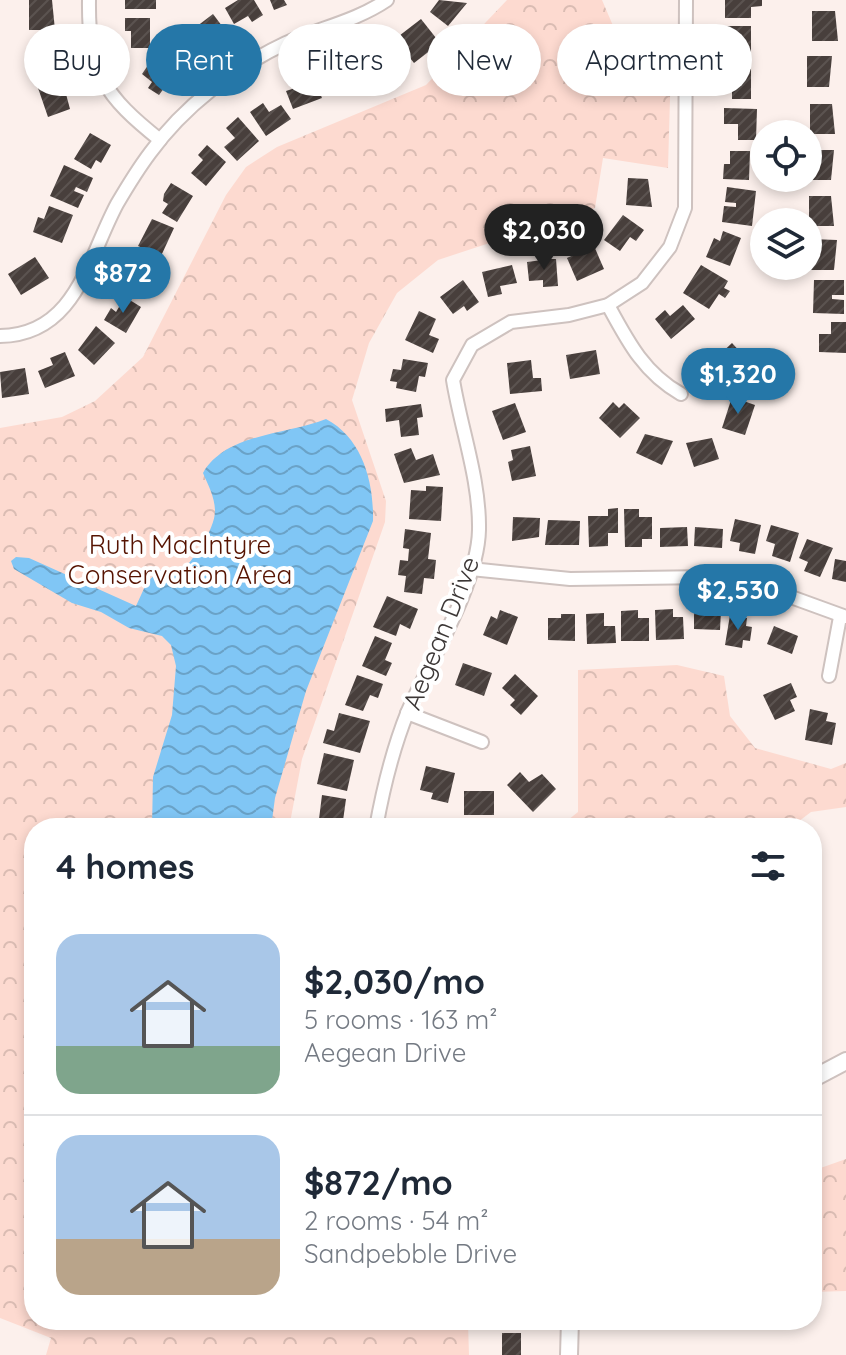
<!DOCTYPE html>
<meta charset="utf-8">
<style>
body{margin:0;font-family:Quicksand,sans-serif;background:#f2f2f3;color:#1f2937;height:100vh;display:flex;flex-direction:column;font-size:30px;white-space:nowrap}
*{box-sizing:border-box;margin:0}
p{font-size:26px;color:#747a83}
.icon{flex:none;width:44px;height:44px;fill:none;stroke:currentColor;stroke-width:2;stroke-linecap:round;stroke-linejoin:round}
.map{position:relative;flex:1;overflow:hidden}
.drawer{position:absolute;left:24px;top:818px;width:798px;height:512px;display:flex;flex-direction:column;background:#fff;border-radius:32px;box-shadow:0 4px 12px #0003}
.drawer>*{flex:none}
.top-card{position:absolute;left:24px;top:24px;width:798px;height:72px;display:flex;gap:16px}
.fabs{position:absolute;left:750px;top:120px;display:grid;gap:16px}
.fabs a{display:grid;place-items:center;width:72px;height:72px;border-radius:50%;background:#fff;box-shadow:0 4px 12px #0003;font-size:40px}
.price{position:absolute;translate:-50% -68px;padding:0 18px;border-radius:28px;background:#2577a8;color:#fff;font-size:26px;line-height:52px;filter:drop-shadow(0 2px 4px #0008)}
.price::after{content:'';position:absolute;left:50%;top:48px;width:24px;height:18px;margin-left:-12px;background:inherit;clip-path:polygon(0 0,100% 0,50% 100%)}
.price.current{background:#222;color:#fff}
ul{padding:0;list-style:none}
li{display:flex;align-items:center;gap:24px;height:200px;padding:0 32px}
li+li{border-top:2px solid #e0e1e3}
li span{display:grid;place-items:center;flex:none;width:224px;height:160px;border-radius:24px;color:#555}
li>.icon{margin-inline-start:auto}
span .icon{width:96px;height:96px;fill:#fffc;stroke-width:1}
li b{font-size:34px}
h2{display:flex;justify-content:space-between;align-items:center;height:96px;padding:0 32px;font-size:34px}
.chip{padding:0 28px;border-radius:36px;background:#fff;box-shadow:0 4px 12px #0003;font-size:28px;line-height:72px}
.chip.current{background:#2577a8;color:#fff}
.map>svg:first-child{display:block}
</style>
<div class="map">
<svg width="846" height="1355" viewBox="0 0 846 1355">
<defs>
<pattern id="park-crowns" width="20" height="18" patternUnits="userSpaceOnUse" patternTransform="scale(2)"><rect width="20" height="18" fill="#fddad0"/><path d="M2 6a3 3 0 1 1 6 0M12 15a3 3 0 1 1 6 0" fill="none" stroke="#dabcb3"/></pattern>
<pattern id="water-waves" width="16" height="10" patternUnits="userSpaceOnUse" patternTransform="scale(2)"><rect width="16" height="10" fill="#80c6f5"/><path d="M0 5q4-4 8 0t8 0" fill="none" stroke="#6aa2c7"/></pattern>
<pattern id="building-hatch" width="6" height="6" patternUnits="userSpaceOnUse" patternTransform="scale(2)"><rect width="6" height="6" fill="#483f3c"/><path d="M-1 1l2-2M0 6l6-6M5 7l2-2" fill="none" stroke="#5b5350"/></pattern>
</defs>
<rect width="100%" height="100%" fill="#fcf0ec"/>
<g fill="url(#park-crowns)">
<polygon points="507,0 602,0 614,28 672,29 668,168 603,158 595,208 438,260 397,293 369,343 352,400 386,501 385,522 302,759 289,828 34,828 34,1320 539,1320 539,1323 468,1323 469,1355 46,1355 51,1338 0,1318 0,428 62,417 95,401 143,357 226,195 246,167 277,147 426,85"/>
<polygon points="677,665 724,676 730,716 755,748 831,769 846,763 846,807 811,812 790,828 558,828 578,812 578,670"/>
<polygon points="846,1159 846,1291 812,1292 812,1171"/>
</g>
<path fill="url(#water-waves)" d="M326,419c36,19 48,62 47,102l-67,170 -31,107 -4,30h-119l1,-51 19,-62 4,-49 -5,-21 -9,-9 -33,-8 -28,-16 -29,-9 -58,-34 -3,-8 5,-4 13,1 107,48 11,-24 13,-12 19,3c14,-11 36,-44 36,-62 0,-14 -7,-26 -12,-38 23,-40 83,-38 123,-54z"/>
<g fill="none" stroke-linecap="round" stroke-linejoin="round">
<g stroke="#80c6f5" stroke-width="4">
<polyline points="135,1320 136,1320"/>
<polyline points="199,1320 200,1320"/>
</g>
</g>
<g fill="url(#building-hatch)">
<polygon points="29,0 52,0 55,30 29,30"/>
<rect x="125" y="0" width="31" height="9"/>
<polygon points="238,0 254,0 263,15 252,22 248,16 234,24 225,8"/>
<polygon points="270,0 284,0 287,5 274,10"/>
<polygon points="439,0 467,3 448,26 430,12"/>
<polygon points="725,0 762,0 762,6 751,7 751,18 725,18"/>
<polygon points="812,11 835,11 838,41 812,41"/>
<polygon points="213,14 228,34 203,53 188,33"/>
<polygon points="125,18 150,18 150,48 131,48 131,31 125,31"/>
<polygon points="421,19 440,43 414,63 395,39"/>
<rect x="726" y="26" width="25" height="35"/>
<polygon points="53,40 55,59 50,59 51,70 32,72 29,42"/>
<polygon points="388,42 401,74 373,85 367,69 379,64 373,49"/>
<polygon points="807,56 832,56 829,87 807,87"/>
<polygon points="153,58 175,73 159,95 148,88 152,82 142,74"/>
<polygon points="341,63 342,67 352,63 358,82 330,92 321,68"/>
<polygon points="725,69 751,69 751,99 732,99 732,82 725,82"/>
<polygon points="312,73 322,98 293,109 286,91 301,86 298,79"/>
<polygon points="62,79 70,109 48,117 38,88"/>
<polygon points="263,103 269,112 281,105 291,119 266,136 250,112"/>
<polygon points="810,104 832,104 835,134 810,134"/>
<polygon points="724,108 757,109 756,140 738,140 738,124 724,124"/>
<polygon points="238,117 259,141 237,161 224,147 235,138 226,128"/>
<polygon points="90,133 111,145 101,163 96,160 91,169 74,159"/>
<polygon points="207,145 226,162 206,186 191,173 203,160 198,155"/>
<polygon points="809,150 834,150 831,180 809,180"/>
<polygon points="730,151 750,151 749,180 723,179 724,164 730,164"/>
<polygon points="64,165 93,178 87,192 76,187 74,191 84,195 78,208 50,196"/>
<polygon points="628,178 648,179 652,207 626,205"/>
<polygon points="171,183 193,196 177,222 162,213 168,204 163,201 164,194"/>
<polygon points="727,187 756,191 752,226 722,222 724,206 736,207 736,203 725,202"/>
<polygon points="809,196 831,196 834,226 809,226"/>
<polygon points="49,206 73,215 62,243 33,232 38,217 44,219"/>
<polygon points="623,215 644,230 636,241 630,237 620,251 604,240"/>
<polygon points="152,219 174,228 161,256 138,246"/>
<polygon points="723,231 741,238 730,266 706,257 714,238 720,241"/>
<polygon points="811,239 837,240 834,270 811,270"/>
<polygon points="594,246 604,269 577,281 567,258"/>
<polygon points="133,254 157,265 145,293 123,284"/>
<polygon points="35,257 49,278 21,295 8,274"/>
<polygon points="550,259 556,259 558,286 543,287 543,280 529,281 527,262"/>
<polygon points="512,265 517,283 500,286 502,294 488,297 482,272"/>
<polygon points="701,265 728,281 724,288 730,291 725,298 719,294 709,309 683,293"/>
<polygon points="463,280 479,302 467,311 464,306 453,314 440,297"/>
<polygon points="814,280 844,280 844,295 832,295 832,299 844,300 844,314 813,313"/>
<polygon points="125,297 141,307 126,333 104,320 111,308 116,312"/>
<polygon points="683,305 695,319 671,339 655,319 665,310 670,316"/>
<polygon points="419,311 436,319 429,335 439,339 433,353 405,340"/>
<polygon points="831,322 846,322 846,353 819,352 819,334 831,334"/>
<polygon points="96,326 115,343 94,365 78,350"/>
<polygon points="732,343 753,366 735,382 714,360"/>
<polygon points="596,350 600,374 570,379 566,355"/>
<polygon points="65,352 75,376 45,388 38,371 53,365 50,358"/>
<polygon points="403,359 428,363 425,377 419,376 416,392 396,388 397,382 390,381 393,369 401,370"/>
<polygon points="531,360 533,378 541,378 542,391 510,394 507,363"/>
<polygon points="25,368 29,394 2,398 0,372"/>
<polygon points="732,397 755,405 745,435 722,428"/>
<polygon points="613,402 619,408 624,403 640,418 620,438 599,418"/>
<polygon points="515,403 526,432 503,440 492,411"/>
<polygon points="421,404 423,417 417,418 419,435 401,437 399,420 386,422 385,409"/>
<polygon points="645,434 673,441 662,465 636,453"/>
<polygon points="712,438 719,459 694,467 686,443"/>
<polygon points="530,446 536,476 512,481 508,462 513,460 511,450"/>
<polygon points="411,448 416,460 433,454 440,475 404,483 394,454"/>
<polygon points="426,486 443,487 441,521 409,519 411,490 426,491"/>
<polygon points="618,508 618,533 608,533 608,546 589,547 588,516 608,516 608,509"/>
<polygon points="624,509 639,509 639,517 652,517 652,539 642,539 642,547 625,547"/>
<polygon points="513,517 540,518 539,537 512,541"/>
<polygon points="735,519 761,525 755,554 739,551 740,543 730,541"/>
<polygon points="548,520 580,521 579,545 545,545"/>
<polygon points="771,525 799,533 790,562 772,556 775,544 766,541"/>
<polygon points="687,527 688,546 660,547 660,528"/>
<polygon points="695,527 723,529 722,548 694,546"/>
<polygon points="405,529 431,533 428,559 436,560 434,579 424,578 422,594 404,592 406,576 398,575 400,560 408,561 409,549 403,548"/>
<polygon points="807,539 833,548 820,577 804,571 808,562 799,558"/>
<polygon points="835,559 846,561 846,582 832,579"/>
<polygon points="387,596 418,609 410,629 400,624 396,636 373,627"/>
<polygon points="673,609 673,617 683,617 684,639 656,640 655,610"/>
<polygon points="500,610 518,617 507,645 483,635 491,616 497,619"/>
<polygon points="638,610 638,618 649,618 649,641 621,641 621,611"/>
<polygon points="694,610 721,611 720,630 694,629"/>
<polygon points="604,613 604,626 615,626 616,643 587,644 586,614"/>
<polygon points="561,614 575,614 575,641 548,640 548,618 561,618"/>
<polygon points="730,615 747,618 746,626 752,627 750,641 743,640 742,648 725,645"/>
<polygon points="774,626 798,636 792,654 767,644"/>
<polygon points="375,636 392,643 385,660 392,663 386,676 362,666"/>
<polygon points="463,663 492,673 484,696 455,685"/>
<polygon points="515,674 538,696 521,715 510,705 515,700 502,688"/>
<polygon points="357,675 383,684 378,698 370,695 363,711 345,705"/>
<polygon points="791,683 797,697 790,700 795,711 775,720 763,695"/>
<polygon points="810,709 828,713 826,721 836,723 832,745 805,740"/>
<polygon points="339,713 370,721 360,753 323,743 327,729 334,731"/>
<polygon points="324,753 354,760 347,791 317,784"/>
<polygon points="426,766 455,773 448,803 431,799 433,793 420,790"/>
<polygon points="520,772 529,782 542,774 556,789 533,812 507,785"/>
<rect x="464" y="791" width="30" height="24"/>
<polygon points="322,795 346,799 342,828 318,827"/>
<rect x="502" y="1333" width="19" height="22"/>
</g>
<g fill="none" stroke-linecap="round" stroke-linejoin="round">
<defs>
<g id="minor">
<path d="M89,0c-1,73 16,96 71,140"/>
<path d="M608,305c20,37 36,68 73,89"/>
<path d="M0,336c76,-1 88,-78 117,-132 10,-17 21,-35 33,-51 33,-46 85,-86 136,-110 34,-15 70,-22 101,-43"/>
<polyline points="471,569 570,579 708,577 780,593 846,617"/>
<polyline points="829,676 840,617"/>
<polyline points="407,713 482,742"/>
<path d="M376,828c7,-39 17,-80 32,-117 22,-50 70,-127 71,-181 1,-50 -18,-101 -26,-150l19,-35 39,-23 58,-7 39,-10 34,-22 28,-36 15,-39 1,-208"/>
</g>
<g id="tertiary">
<polyline points="812,1079 846,1061"/>
<polyline points="569,1355 570,1320"/>
</g>
</defs>
<use href="#minor" stroke="#cec2bf" stroke-width="16"/>
<use href="#tertiary" stroke="#cec2bf" stroke-width="20"/>
<use href="#minor" stroke="#fff" stroke-width="12"/>
<use href="#tertiary" stroke="#fff" stroke-width="16"/>
</g>
<g text-anchor="middle" stroke-width="8" stroke-linejoin="round" paint-order="stroke">
<g font-size="26" fill="#561301" stroke="#fff">
<text x="180" y="554">Ruth MacIntyre<tspan x="180" dy="30">Conservation Area</tspan></text>
</g>
<g font-size="26" fill="#3c3736" stroke="#fff">
<text transform="translate(441 633) rotate(-68)" y="9">Aegean Drive</text>
</g>
</g>
</svg>
<div class="fabs">
<a><svg class="icon" aria-label="locate" viewBox="0 0 24 24"><circle cx="12" cy="12" r="6"/><path d="M12 2v4M12 18v4M2 12h4M18 12h4"/></svg></a>
<a><svg class="icon" aria-label="layers" viewBox="0 0 24 24"><path d="M12 4l9 5-9 5-9-5zM3 14l9 5 9-5"/></svg></a>
</div>
<b class="price current" style="left:544px;top:272px">$2,030</b>
<b class="price" style="left:123px;top:315px">$872</b>
<b class="price" style="left:738px;top:416px">$1,320</b>
<b class="price" style="left:738px;top:632px">$2,530</b>
<div class="top-card">
<a class="chip">Buy</a>
<a class="chip current">Rent</a>
<a class="chip">Filters</a>
<a class="chip">New</a>
<a class="chip">Apartment</a>
</div>
<section class="drawer">
<h2>4 homes<svg class="icon" aria-label="filters" viewBox="0 0 24 24"><path d="M4 7h16M4 17h16"/><circle cx="9" cy="7" r="2"/><circle cx="15" cy="17" r="2"/></svg></h2>
<ul>
<li><span style="background:linear-gradient(#a9c7e8 70%,#7fa58c 0)"><svg class="icon" aria-label="home" viewBox="0 0 24 24"><path d="M3 11l9-7 9 7M6 9v11h12V9"/></svg></span><div><b>$2,030/mo</b><p>5 rooms · 163 m²</p><p>Aegean Drive</p></div></li>
<li><span style="background:linear-gradient(#a9c7e8 65%,#b9a48a 0)"><svg class="icon" aria-label="home" viewBox="0 0 24 24"><path d="M3 11l9-7 9 7M6 9v11h12V9"/></svg></span><div><b>$872/mo</b><p>2 rooms · 54 m²</p><p>Sandpebble Drive</p></div></li>
</ul>
</section>
</div>
